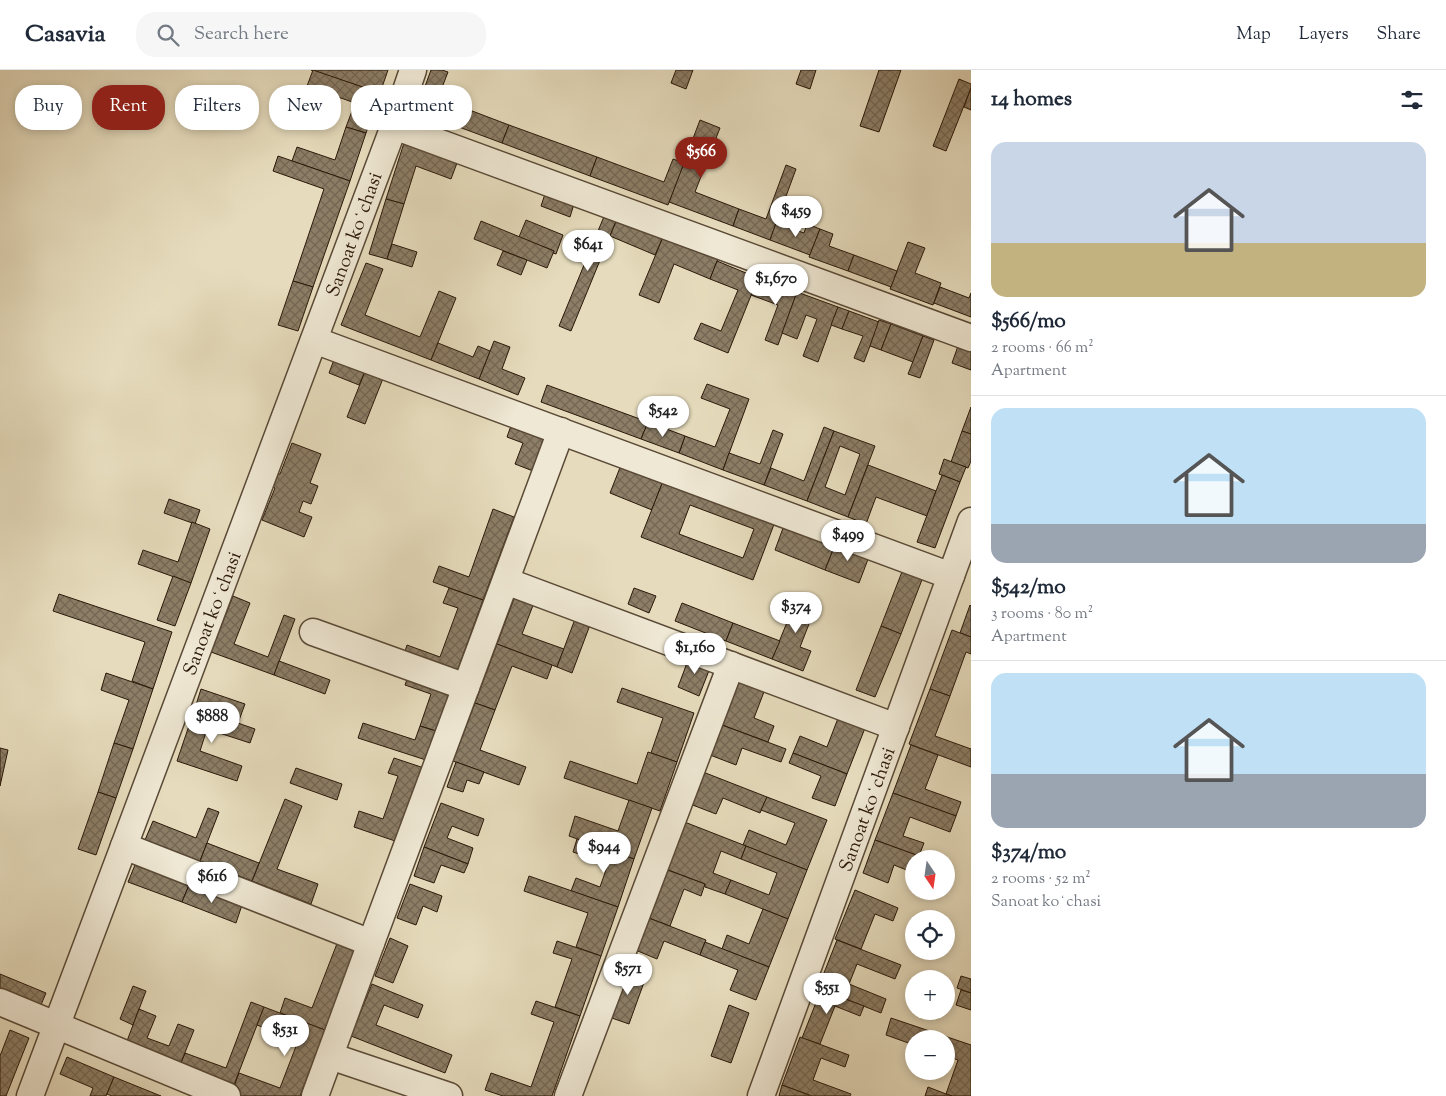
<!DOCTYPE html>
<meta charset="utf-8">
<style>
body{margin:0;font-family:"Sorts Mill Goudy",serif;background:#f6f6f7;color:#1f2937;height:100vh;display:flex;flex-direction:column;font-size:19px;white-space:nowrap}
*{box-sizing:border-box;margin:0}
p{font-size:16px;color:#747a83}
.icon{flex:none;width:28px;height:28px;fill:none;stroke:currentColor;stroke-width:2;stroke-linecap:round;stroke-linejoin:round}
.map{position:relative;flex:1;overflow:hidden}
.panel{display:flex;flex-direction:column;background:#fff;width:475px}
.panel>*{flex:none}
.guide{position:absolute;left:15px;top:15px;width:475px;height:45px;display:flex;gap:10px}
.needle{width:32px;rotate:167deg}
.controls{position:absolute;left:905px;top:780px;display:grid;gap:10px}
.controls a{display:grid;place-items:center;width:50px;height:50px;border-radius:50%;background:#fff;box-shadow:0 2px 8px #0003;font-size:25px}
.price{position:absolute;translate:-50% -42px;padding:0 11px;border-radius:18px;background:#fff;color:#222;font-size:16px;line-height:32px;filter:drop-shadow(0 1px 2px #0008)}
.price::after{content:'';position:absolute;left:50%;top:30px;width:15px;height:11px;margin-left:-8px;background:inherit;clip-path:polygon(0 0,100% 0,50% 100%)}
.price.selected{background:#8f2418;color:#fff}
ul{padding:0;list-style:none}
li{display:grid;align-content:center;gap:10px;height:265px;padding:0 20px}
li+li{border-top:1px solid #e0e1e3}
li span{display:grid;place-items:center;height:155px;border-radius:15px;color:#555}
li>.icon{margin-inline-start:auto}
span .icon{width:90px;height:90px;fill:#fffc;stroke-width:1}
li b{font-size:21px}
h2{display:flex;justify-content:space-between;align-items:center;height:60px;padding:0 20px;font-size:21px}
.pill{padding:0 18px;border-radius:20px;background:#fff;box-shadow:0 2px 8px #0003;font-size:18px;line-height:45px}
.pill.selected{background:#8f2418;color:#fff}
header{display:flex;align-items:center;gap:30px;box-sizing:border-box;height:70px;padding:0 25px;background:#fff;border-bottom:1px solid #e0e1e3}
header strong{font-size:24px}
nav{display:flex;gap:28px;margin-inline-start:auto;font-size:18px}
.search{width:350px;height:45px;background:#f6f6f7;display:flex;align-items:center;gap:12px;box-sizing:border-box;padding:0 18px;border-radius:20px;color:#747a83;font-size:19px}
main{display:flex;flex:1;min-height:0}
.map>svg:first-child{display:block}
</style>
<header>
<strong>Casavia</strong>
<div class="search"><svg class="icon" aria-label="search" viewBox="0 0 24 24"><circle cx="10" cy="10" r="6"/><path d="M15 15l6 6"/></svg>Search here</div>
<nav><a>Map</a><a>Layers</a><a>Share</a></nav>
</header>
<main>
<div class="map">
<svg width="971" height="1026" viewBox="0 0 971 1026">
<defs>
<pattern id="building-cross-hatch" width="8" height="8" patternUnits="userSpaceOnUse" patternTransform="scale(1.25)"><rect width="8" height="8" fill="#8c7e67"/><path d="M0 0l8 8M0 8l8-8" fill="none" stroke="#736653"/></pattern>
</defs>
<rect width="100%" height="100%" fill="#e6dcbd"/>
<filter id="stains"><feTurbulence type="fractalNoise" baseFrequency=".004" numOctaves="4"/><feColorMatrix values="0 0 0 0 .2 0 0 0 0 .09 0 0 0 0 .02 0 0 0 .5 -.17"/></filter>
<radialGradient id="worn" r=".72"><stop offset=".6" stop-color="#630" stop-opacity="0"/><stop offset="1" stop-color="#630" stop-opacity=".3"/></radialGradient>
<g fill="url(#building-cross-hatch)" stroke="#2a1809" fill-rule="evenodd">
<polygon points="311,0 388,0 380,23"/>
<polygon points="313,0 380,23 366,63 346,57 355,33 307,16"/>
<polygon points="431,0 442,0 448,2 438,28 509,55 502,73 416,41"/>
<polygon points="676,0 693,0 686,19 671,13"/>
<polygon points="801,0 816,0 810,19 796,14"/>
<polygon points="879,0 901,0 879,62 860,56"/>
<polygon points="959,9 971,14 971,18 946,81 933,76"/>
<polygon points="971,18 971,40 964,37"/>
<polygon points="700,50 720,58 695,122 739,139 733,156 669,132"/>
<polygon points="509,55 597,87 590,106 502,73"/>
<polygon points="346,57 366,63 350,111 292,91 297,77 335,90"/>
<polygon points="404,73 457,93 451,109 416,96 404,134 386,129"/>
<polygon points="278,86 350,111 313,217 293,211 324,119 273,101"/>
<polygon points="597,87 664,112 673,89 684,93 668,135 590,106"/>
<polygon points="786,95 796,99 770,170 733,156 739,139 766,149"/>
<polygon points="545,124 574,134 570,147 541,136"/>
<polygon points="386,129 404,134 387,189 369,184"/>
<polygon points="605,144 617,149 571,261 559,256"/>
<polygon points="617,149 663,167 655,185 610,166"/>
<polygon points="526,150 563,165 556,184 553,183 554,181 519,167"/>
<polygon points="481,151 554,181 547,198 474,169"/>
<polygon points="776,153 804,163 807,154 820,159 810,185 770,170"/>
<polygon points="820,159 833,164 829,176 854,185 848,201 809,187"/>
<polygon points="663,167 718,189 710,209 674,194 659,233 639,225"/>
<polygon points="908,172 925,178 915,203 941,213 933,235 890,219"/>
<polygon points="392,174 417,182 412,197 387,189"/>
<polygon points="503,181 527,190 521,205 497,195"/>
<polygon points="854,185 897,201 891,217 848,201"/>
<polygon points="717,191 758,208 728,283 694,269 701,253 721,261 738,220 710,209"/>
<polygon points="366,193 383,199 365,245 420,267 439,221 456,228 431,290 341,255"/>
<polygon points="758,208 797,222 778,275 765,270 778,235 751,225"/>
<polygon points="293,211 313,217 298,261 278,255"/>
<polygon points="940,217 969,228 971,223 971,247 934,233"/>
<polygon points="797,222 838,237 818,292 803,286 817,249 806,245 797,269 782,263"/>
<polygon points="838,237 849,241 842,259 831,255"/>
<polygon points="849,241 879,252 864,292 854,288 863,266 842,259"/>
<polygon points="879,250 891,254 881,280 870,276"/>
<polygon points="891,254 923,266 913,292 881,280"/>
<polygon points="923,266 934,270 920,308 908,304"/>
<polygon points="494,271 510,277 502,299 525,308 518,325 479,309"/>
<polygon points="438,273 473,287 478,276 490,281 479,309 431,290"/>
<polygon points="958,276 971,281 971,300 952,293"/>
<polygon points="335,287 366,299 359,315 329,303"/>
<polygon points="366,299 384,306 365,354 347,347"/>
<polygon points="707,314 749,329 723,400 679,383 685,366 715,377 730,339 701,328"/>
<polygon points="547,315 648,352 641,369 541,332"/>
<polygon points="971,337 971,364 962,361"/>
<polygon points="648,352 685,366 679,383 641,369"/>
<polygon points="512,353 546,366 533,401 515,394 523,373 507,367"/>
<polygon points="824,357 834,361 807,431 764,415 771,398 804,411"/>
<polygon points="773,360 783,364 764,415 723,400 729,383 760,394"/>
<path d="M834,361l41,15 -27,71 -41,-16zM840,376l20,8 -15,41 -20,-8z"/>
<polygon points="962,361 971,364 971,391 968,398 951,392"/>
<polygon points="292,373 321,384 310,413 318,416 311,434 303,431 299,442 312,447 304,467 262,450 275,418 273,417 278,404 280,404"/>
<polygon points="944,389 966,397 960,412 939,404"/>
<polygon points="623,390 665,406 652,440 610,423"/>
<polygon points="868,395 936,421 927,446 876,427 866,454 848,447"/>
<polygon points="942,405 960,412 935,478 917,472"/>
<path d="M665,406l111,43 -23,61 -112,-43zM690,435l64,24 -11,29 -64,-24z"/>
<polygon points="169,429 200,440 195,454 164,443"/>
<polygon points="493,439 514,447 483,530 433,512 439,496 469,507"/>
<polygon points="786,450 837,470 825,500 775,480"/>
<polygon points="192,452 210,459 191,513 138,494 143,480 178,492"/>
<polygon points="837,470 870,484 859,513 825,500"/>
<polygon points="905,494 925,502 901,564 881,556"/>
<polygon points="173,506 191,513 175,556 157,550"/>
<polygon points="449,518 483,530 454,610 402,591 407,575 440,587 458,538 443,533"/>
<polygon points="518,518 537,525 522,564 564,579 557,597 497,574"/>
<polygon points="634,518 656,526 649,543 628,534"/>
<polygon points="799,523 818,531 800,577 811,581 803,601 772,589"/>
<polygon points="59,524 172,562 153,619 132,611 145,572 53,541"/>
<polygon points="233,526 250,533 234,574 268,587 284,545 295,549 274,605 211,582"/>
<polygon points="682,533 733,553 726,571 675,551"/>
<polygon points="970,535 971,536 971,567 960,563"/>
<polygon points="578,541 593,547 572,603 557,597"/>
<polygon points="733,553 780,571 772,589 726,571"/>
<polygon points="881,556 901,564 875,627 856,620"/>
<polygon points="952,560 971,567 971,584 966,582 950,626 930,619"/>
<polygon points="497,574 552,595 547,609 512,596 495,640 475,633"/>
<polygon points="690,585 712,593 699,626 678,617"/>
<polygon points="279,591 330,610 325,624 274,605"/>
<polygon points="410,601 454,615 439,662 420,656 431,624 405,615"/>
<polygon points="106,603 153,619 133,679 114,673 129,630 101,620"/>
<polygon points="741,604 767,614 754,648 774,656 768,672 722,655"/>
<polygon points="622,618 694,643 677,692 651,683 663,648 617,632"/>
<polygon points="201,619 245,634 238,653 195,638"/>
<polygon points="930,619 950,626 935,666 971,679 971,697 909,674"/>
<polygon points="475,633 495,640 480,680 526,697 519,715 453,691"/>
<polygon points="195,638 255,659 250,673 207,659 200,681 242,696 237,711 177,691"/>
<polygon points="840,643 867,653 847,704 793,683 800,666 827,677"/>
<polygon points="363,653 415,670 420,656 439,662 429,691 358,668"/>
<polygon points="722,655 786,679 781,692 742,678 736,695 710,685"/>
<polygon points="114,673 133,679 116,728 98,722"/>
<polygon points="911,675 938,685 925,719 961,732 956,746 893,723"/>
<polygon points="0,678 8,680 0,716"/>
<polygon points="648,682 677,692 660,741 564,708 570,691 637,714"/>
<polygon points="793,683 847,704 835,736 812,728 821,706 789,693"/>
<polygon points="394,688 424,698 398,772 354,757 359,741 383,749 398,706 388,703"/>
<polygon points="456,692 484,702 479,714 467,710 463,722 447,717"/>
<polygon points="296,698 342,714 337,730 290,713"/>
<polygon points="703,702 767,727 760,743 723,728 716,744 690,734"/>
<polygon points="98,722 116,728 96,785 78,779"/>
<polygon points="893,723 956,746 950,762 910,747 903,766 924,773 919,786 875,770"/>
<polygon points="767,727 827,750 807,800 743,775 749,760 786,775 795,753 761,740"/>
<polygon points="285,729 302,736 277,799 318,814 311,834 252,811"/>
<polygon points="629,730 652,738 634,789 569,766 575,746 618,761"/>
<polygon points="441,733 484,749 478,766 452,756 447,768 473,778 468,794 424,777"/>
<polygon points="208,738 219,742 200,791 145,770 153,751 196,768"/>
<polygon points="682,751 746,776 741,789 721,781 713,803 731,810 725,824 705,817 705,814 663,798"/>
<polygon points="577,769 634,789 618,837 571,821 576,808 600,817 608,794 573,782"/>
<polygon points="875,770 919,786 926,789 914,789 914,803 894,795 888,813 863,803"/>
<polygon points="207,773 259,793 252,811 200,791"/>
<polygon points="746,776 807,800 788,849 725,824 731,810 769,825 777,803 741,789"/>
<polygon points="424,777 468,794 464,803 441,795 434,813 414,806"/>
<polygon points="135,795 189,815 182,832 128,812"/>
<polygon points="665,799 705,814 701,826 684,819 670,856 646,847"/>
<polygon points="529,806 618,837 601,886 576,877 588,843 524,821"/>
<polygon points="410,814 442,826 437,842 423,836 416,855 397,848"/>
<polygon points="189,815 242,835 236,853 182,832"/>
<polygon points="855,820 898,838 893,851 875,844 861,879 835,869"/>
<polygon points="763,839 788,849 769,897 722,879 727,865 749,874"/>
<polygon points="646,847 706,870 700,885 664,871 657,889 633,879"/>
<polygon points="390,868 408,876 393,913 375,906"/>
<polygon points="837,870 901,895 895,909 857,894 849,914 886,929 881,943 818,918"/>
<polygon points="338,871 357,878 325,960 280,943 285,928 312,938"/>
<polygon points="557,871 601,886 580,946 555,937 572,889 553,883"/>
<polygon points="705,872 769,897 756,930 730,920 738,900 700,885"/>
<polygon points="627,897 647,904 629,954 609,947"/>
<polygon points="0,904 46,923 38,942 0,926"/>
<polygon points="961,906 971,909 971,923 957,918"/>
<polygon points="372,914 423,935 418,948 384,935 376,955 452,985 445,1003 351,966"/>
<polygon points="133,916 146,921 133,955 120,949"/>
<polygon points="821,920 864,936 860,946 835,936 820,974 802,968"/>
<polygon points="961,920 971,923 971,940 956,935"/>
<polygon points="536,931 580,946 552,1026 503,1026 485,1020 491,1003 531,1017 554,952 531,944"/>
<polygon points="251,932 264,937 232,1020 178,1000 185,983 226,998"/>
<polygon points="729,935 749,943 731,993 711,986"/>
<polygon points="264,937 325,960 300,1026 242,1026 232,1022 239,1003 280,1018 298,971 257,955"/>
<polygon points="139,939 156,946 147,968 169,976 178,954 194,960 178,1000 124,979"/>
<polygon points="891,948 971,975 971,1026 952,1026 946,1024 958,990 946,986 946,969 914,969 914,975 886,965"/>
<polygon points="10,960 29,968 6,1026 0,1026 0,986"/>
<polygon points="800,967 849,985 845,997 821,988 813,1010 851,1024 850,1026 812,1026 782,1015"/>
<polygon points="67,987 114,1007 106,1026 90,1026 93,1018 60,1004"/>
<polygon points="114,1007 161,1026 112,1026 107,1024"/>
<polygon points="782,1015 809,1025 809,1026 779,1026"/>
<polygon points="928,1017 946,1024 952,1026 925,1026"/>
</g>
<g fill="none" stroke-linecap="round" stroke-linejoin="round">
<defs>
<g id="minor">
<polyline points="394,56 971,268"/>
<polyline points="314,270 951,506"/>
<polyline points="506,511 896,657"/>
<polyline points="313,562 466,617"/>
<polyline points="371,873 561,361"/>
<polyline points="0,932 227,1026"/>
<polyline points="330,986 449,1026"/>
<polyline points="30,1026 124,776"/>
<polyline points="315,1026 371,873 124,776 394,56 413,0"/>
<polyline points="568,1026 731,595"/>
<polyline points="761,1026 971,451"/>
</g>
</defs>
<use href="#minor" stroke="#594936" stroke-width="29"/>
<use href="#minor" stroke="#efe8d4" stroke-width="26"/>
</g>
<g text-anchor="middle" stroke-width="4" stroke-linejoin="round" paint-order="stroke">
<g font-size="19" fill="#2a1809" stroke="#efe8d4">
<text transform="translate(353 164) rotate(-70)" y="7">Sanoat koʻchasi</text>
<text transform="translate(211 543) rotate(-69)" y="7">Sanoat koʻchasi</text>
<text transform="translate(866 739) rotate(-70)" y="7">Sanoat koʻchasi</text>
</g>
</g>
<rect width="100%" height="100%" filter="url(#stains)"/>
<rect width="100%" height="100%" fill="url(#worn)"/>
</svg>
<div class="controls">
<a><svg class="needle" viewBox="-14 -14 28 28"><path d="M0-13l5 13h-10z" fill="#e53935"/><path d="M0 13l5-13h-10z" fill="#747a83"/></svg></a>
<a><svg class="icon" aria-label="locate" viewBox="0 0 24 24"><circle cx="12" cy="12" r="6"/><path d="M12 2v4M12 18v4M2 12h4M18 12h4"/></svg></a>
<a>+</a>
<a>−</a>
</div>
<b class="price selected" style="left:701px;top:109px">$566</b>
<b class="price" style="left:796px;top:168px">$459</b>
<b class="price" style="left:588px;top:202px">$641</b>
<b class="price" style="left:776px;top:236px">$1,670</b>
<b class="price" style="left:663px;top:368px">$542</b>
<b class="price" style="left:848px;top:492px">$499</b>
<b class="price" style="left:796px;top:564px">$374</b>
<b class="price" style="left:695px;top:605px">$1,160</b>
<b class="price" style="left:212px;top:674px">$888</b>
<b class="price" style="left:604px;top:804px">$944</b>
<b class="price" style="left:212px;top:834px">$616</b>
<b class="price" style="left:628px;top:926px">$571</b>
<b class="price" style="left:827px;top:945px">$551</b>
<b class="price" style="left:285px;top:987px">$531</b>
<div class="guide">
<a class="pill">Buy</a>
<a class="pill selected">Rent</a>
<a class="pill">Filters</a>
<a class="pill">New</a>
<a class="pill">Apartment</a>
</div>
</div>
<section class="panel">
<h2>14 homes<svg class="icon" aria-label="filters" viewBox="0 0 24 24"><path d="M4 7h16M4 17h16"/><circle cx="9" cy="7" r="2"/><circle cx="15" cy="17" r="2"/></svg></h2>
<ul>
<li><span style="background:linear-gradient(#c9d6e8 65%,#c2b280 0)"><svg class="icon" aria-label="home" viewBox="0 0 24 24"><path d="M3 11l9-7 9 7M6 9v11h12V9"/></svg></span><div><b>$566/mo</b><p>2 rooms · 66 m²</p><p>Apartment</p></div></li>
<li><span style="background:linear-gradient(#bfe0f5 75%,#9aa5b1 0)"><svg class="icon" aria-label="home" viewBox="0 0 24 24"><path d="M3 11l9-7 9 7M6 9v11h12V9"/></svg></span><div><b>$542/mo</b><p>3 rooms · 80 m²</p><p>Apartment</p></div></li>
<li><span style="background:linear-gradient(#bfe0f5 65%,#9aa5b1 0)"><svg class="icon" aria-label="home" viewBox="0 0 24 24"><path d="M3 11l9-7 9 7M6 9v11h12V9"/></svg></span><div><b>$374/mo</b><p>2 rooms · 52 m²</p><p>Sanoat koʻchasi</p></div></li>
</ul>
</section>
</main>
